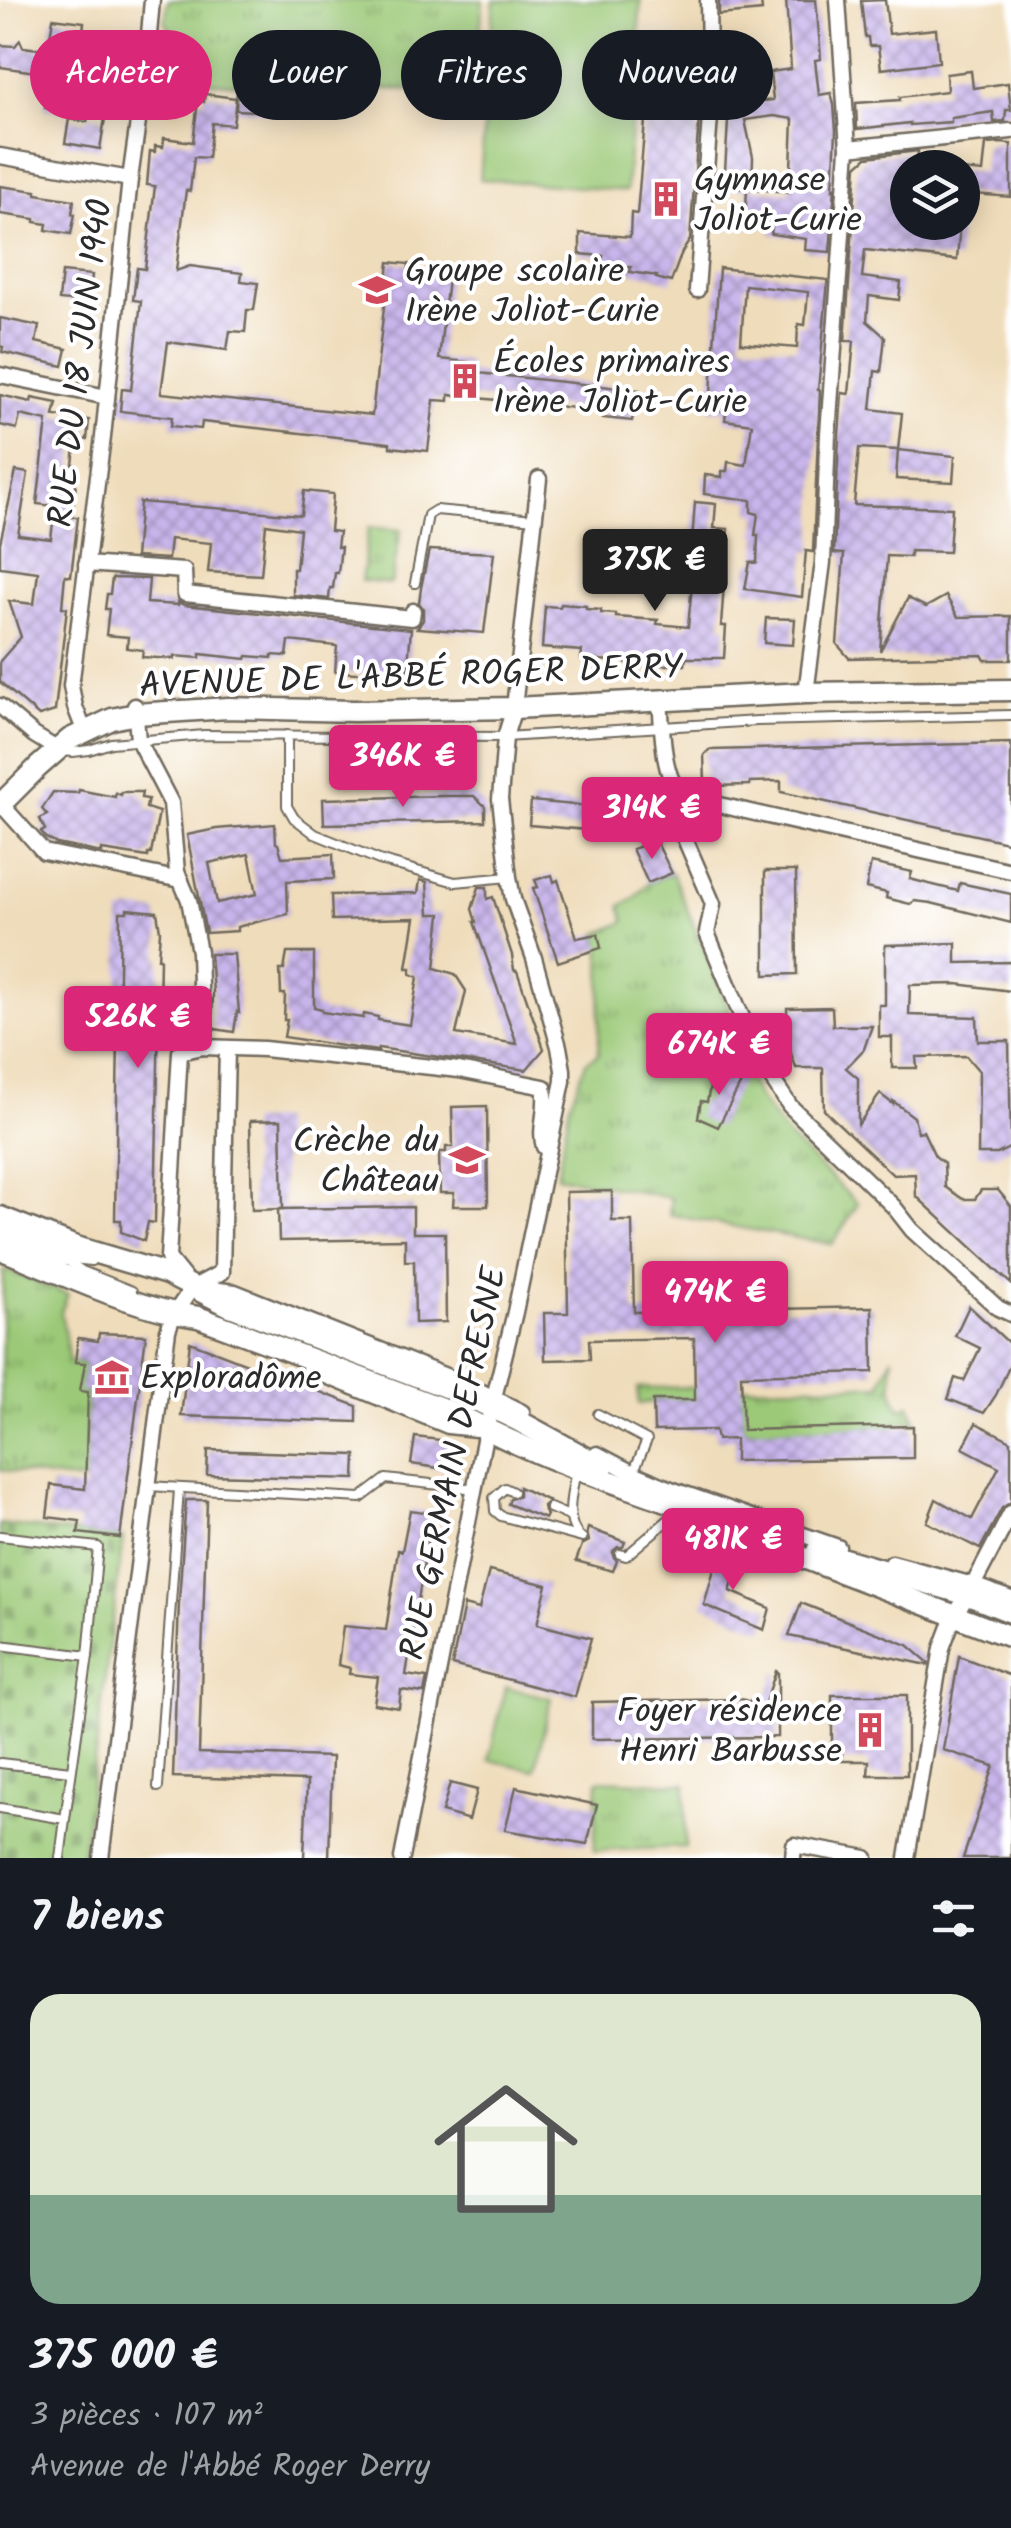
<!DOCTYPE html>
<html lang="fr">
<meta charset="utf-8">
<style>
body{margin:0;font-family:Kalam,sans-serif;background:#242831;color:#f1f3f6;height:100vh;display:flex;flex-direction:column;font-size:38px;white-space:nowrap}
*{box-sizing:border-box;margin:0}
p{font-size:32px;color:#9ea1a6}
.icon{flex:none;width:55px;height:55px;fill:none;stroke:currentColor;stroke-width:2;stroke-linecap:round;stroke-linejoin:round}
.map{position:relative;height:1858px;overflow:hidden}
.panel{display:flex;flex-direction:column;background:#171b24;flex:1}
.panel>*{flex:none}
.guide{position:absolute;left:30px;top:30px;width:952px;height:90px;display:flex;gap:20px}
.fabs{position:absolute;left:890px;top:150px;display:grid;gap:20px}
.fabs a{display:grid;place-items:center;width:90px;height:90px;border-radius:50%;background:#171b24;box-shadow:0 5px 25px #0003;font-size:50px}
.price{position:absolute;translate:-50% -85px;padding:0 22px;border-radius:10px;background:#db2777;color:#fff;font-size:32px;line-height:65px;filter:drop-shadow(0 2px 5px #0008)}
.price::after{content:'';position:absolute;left:50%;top:60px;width:30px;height:22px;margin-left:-15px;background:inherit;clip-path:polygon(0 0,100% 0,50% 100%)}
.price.current{background:#222;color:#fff}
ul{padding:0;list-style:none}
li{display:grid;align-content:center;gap:20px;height:530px;padding:0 30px}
li span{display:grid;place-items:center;height:310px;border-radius:30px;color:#555}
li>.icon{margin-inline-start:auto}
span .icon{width:180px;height:180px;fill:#fffc;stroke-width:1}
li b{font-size:42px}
h2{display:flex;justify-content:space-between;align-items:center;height:120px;padding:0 30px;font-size:42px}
.tag{padding:0 35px;border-radius:45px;background:#171b24;box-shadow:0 5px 25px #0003;font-size:35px;line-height:90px}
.tag.current{background:#db2777;color:#fff}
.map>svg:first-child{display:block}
</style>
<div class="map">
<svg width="1011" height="1858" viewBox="0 0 1011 1858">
<defs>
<pattern id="grass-tufts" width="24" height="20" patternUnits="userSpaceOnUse" patternTransform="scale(2.5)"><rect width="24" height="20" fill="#9bc977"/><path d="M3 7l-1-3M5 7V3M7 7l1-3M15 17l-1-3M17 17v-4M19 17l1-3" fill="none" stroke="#7fa362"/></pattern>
<pattern id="cemetery-stones" width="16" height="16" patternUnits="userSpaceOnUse" patternTransform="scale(2.5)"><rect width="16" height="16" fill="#9bc977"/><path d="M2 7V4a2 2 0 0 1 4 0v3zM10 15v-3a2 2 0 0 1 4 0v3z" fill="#7fa362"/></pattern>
<pattern id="building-cross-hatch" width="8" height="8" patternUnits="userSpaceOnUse" patternTransform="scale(2.5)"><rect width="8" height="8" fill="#c9b5ec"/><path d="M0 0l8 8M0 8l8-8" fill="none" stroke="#a393bf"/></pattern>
</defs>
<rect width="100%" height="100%" fill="#fff"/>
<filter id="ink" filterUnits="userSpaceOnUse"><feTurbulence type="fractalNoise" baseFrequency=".01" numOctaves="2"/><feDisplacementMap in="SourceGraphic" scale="20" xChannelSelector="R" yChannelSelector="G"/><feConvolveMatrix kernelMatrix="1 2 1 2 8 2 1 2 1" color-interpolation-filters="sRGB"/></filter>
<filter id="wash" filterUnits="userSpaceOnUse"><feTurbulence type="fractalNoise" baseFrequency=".0048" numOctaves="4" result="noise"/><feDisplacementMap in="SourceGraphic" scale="40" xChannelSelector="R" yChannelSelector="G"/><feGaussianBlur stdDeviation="2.25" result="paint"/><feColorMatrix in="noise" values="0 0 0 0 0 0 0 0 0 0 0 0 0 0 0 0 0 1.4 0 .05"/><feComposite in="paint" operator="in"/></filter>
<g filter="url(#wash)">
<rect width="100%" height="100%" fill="#efdcba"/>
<g fill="url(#grass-tufts)" stroke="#637a51" stroke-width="2.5">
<polygon points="168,0 483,0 475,92 166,81 171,30 165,22"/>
<polygon points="369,527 401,530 391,584 361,581"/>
<path d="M672,873l74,178 -10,6 24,43 30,39 68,65 -26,40 -163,-29 2,-17 -114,-22 13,-73 16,-41 13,-8c-2,-40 7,-80 -1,-120l27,-12 -4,-16 13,-7 14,-16z"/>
<polygon points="3,1270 68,1294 61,1312 69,1361 85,1363 81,1391 87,1392 87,1482 0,1470"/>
<path d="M893,1356c-1,20 -3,35 7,53l10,-4 6,16 -21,1 -1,5 -151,3 -2,-31 -87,1 -1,3 -14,1 -1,-16 242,-3z"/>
<polygon points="598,1780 686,1784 685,1847 594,1851"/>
</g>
<polygon fill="url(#cemetery-stones)" stroke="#637a51" stroke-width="2.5" points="0,1524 123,1538 82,1858 0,1858"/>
<g fill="#9bc977" stroke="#637a51" stroke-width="2.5">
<polygon points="494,0 641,0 626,191 480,179"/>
<polygon points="505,1687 551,1698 535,1770 489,1760"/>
</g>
<g id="blocks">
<g fill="url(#building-cross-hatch)" fill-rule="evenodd">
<polygon points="719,0 761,0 762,11 719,15"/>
<path d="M786,0h30l5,59 -6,1 4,35 12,-2 3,12 2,26 -3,58 2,-1 -5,64 -25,-2 1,-11 -35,-5 1,-8 -27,-3 2,-34 -23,-2 5,-82 44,-5 -3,-28 21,-3zM774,116l19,3 -3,73 -38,-3 1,-32 -8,-37z"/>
<polygon points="885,0 889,34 936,29 939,62 881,69 878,46 869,46 868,37 865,37 861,1"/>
<polygon points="53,18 84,22 81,50 117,57 117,55 131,56 127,97 112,95 114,80 67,72 61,111 45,108 50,74 0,67 0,45 15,46 20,40 23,47 48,50"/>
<polygon points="652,39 698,43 699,117 690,240 682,252 671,282 656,278 657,276 630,272 631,267 602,264 603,256 580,254 580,233 630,237 631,213 637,214"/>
<polygon points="971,71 973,88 1008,83 1011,110 1006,110 1005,121 994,122 993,112 951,118 951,122 910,125 910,123 857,129 856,103 900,100 900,97 947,91 946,74"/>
<polygon points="237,86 300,90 299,113 236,110"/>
<polygon points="205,94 236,98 233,125 212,123 208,158 194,157 190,191 186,190 176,271 190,266 242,273 241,281 258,283 254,310 247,310 245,332 230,331 227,350 168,342 161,393 372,415 389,262 409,264 408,275 448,279 439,359 469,362 468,372 640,390 638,409 634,409 632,421 603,418 604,411 449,395 449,401 434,400 428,451 390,447 390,443 202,422 201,429 171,426 172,417 120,411 122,389 131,390 141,301 133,300 137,268 145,269 155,186 147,185 150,151 155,152 155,146 163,147 164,138 193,142 198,101 204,102"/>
<polygon points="88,116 105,118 100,149 65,143 69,119 87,122"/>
<polygon points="1002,143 1011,144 1011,197 962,193 962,170 983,172 986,144"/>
<polygon points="918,151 917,168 908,168 908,222 960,222 957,260 865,250 862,277 901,282 899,300 869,296 867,321 885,337 881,372 875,371 871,409 902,413 898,450 955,456 953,482 896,479 898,450 859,448 854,505 952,508 949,552 910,551 910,557 887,556 880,651 908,598 926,607 946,596 958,617 1011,616 1011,660 985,660 982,655 849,658 837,644 844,554 834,553 839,435 842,393 849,394 854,341 845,341 857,166 867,157"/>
<polygon points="0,186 36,191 36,194 74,200 72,214 75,214 71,234 46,230 47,224 35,222 35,219 0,214"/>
<path d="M719,268l109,12 -10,110h2l-7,162 -7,-1 -4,46 -57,-8 5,-27 7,1 1,-28h-3l3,-21 -7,-2v-12l-47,-6 1,-19 17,2v-6h5l1,-9 18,3 6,-41 -27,-4 1,-9 -16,-2zM745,285l63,7 -3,33 -7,-1 -1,24 -56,-5z"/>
<polygon points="62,272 92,275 89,303 59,300"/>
<polygon points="0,318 39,326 36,342 67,349 63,366 2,352 3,347 0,346"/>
<polygon points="0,395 31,402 32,398 57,403 54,416 89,420 87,440 76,439 72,473 77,474 72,517 78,517 71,576 65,575 62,607 67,608 55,711 39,716 0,682 0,661 21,637 9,601 34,604 38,572 0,567 0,543 16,471 28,473 18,535 51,539 55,506 37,504 47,421 20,415 17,429 0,425"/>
<polygon points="304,491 333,494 330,531 339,532 337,547 341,547 338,573 335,573 333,588 330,588 329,599 293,595 293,569 296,569 300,529 266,524 261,575 208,572 211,543 170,539 168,559 135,557 140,502 301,515"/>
<polygon points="695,502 716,504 714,528 728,529 721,626 726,626 724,658 686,658 685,665 645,665 645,667 628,666 628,663 614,661 581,659 582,651 542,648 545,606 560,607 561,604 586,606 586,609 601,610 601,613 616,614 616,617 658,620 657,624 688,627 692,584 689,583 691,558 688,558 689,542 692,542"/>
<polygon points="429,550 494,553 484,633 417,628 423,620 423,608 419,603 421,588"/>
<polygon points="112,578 149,579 147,603 178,605 178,602 184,605 411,629 407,675 335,672 337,646 289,641 287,656 272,655 272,658 247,656 246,659 200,654 200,658 174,656 174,659 142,657 143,650 127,648 128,637 106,635 109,609 105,609 107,594 110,594"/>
<polygon points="766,618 795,619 793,645 764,643"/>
<polygon points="1011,743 1011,843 781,792 781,781 750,782 750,785 710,786 705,782 704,755 709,750"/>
<polygon points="79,790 115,797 116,793 121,795 121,792 142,792 141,798 148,799 146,808 159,812 151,854 148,854 148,857 102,850 102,853 57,844 46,838 41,832 45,830 40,819 47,815 42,809 53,792 78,793"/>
<polygon points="446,796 474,796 485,806 485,821 324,824 323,799"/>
<polygon points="531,801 607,808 645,835 610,839 599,831 529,825"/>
<path d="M275,824l1,19 2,1 4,13 51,-3 1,25 -47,2 1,33 -51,13v4l-31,2 -19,-98 29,-6zM249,854l8,40 -40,9 -8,-40z"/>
<polygon points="656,841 672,873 648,883 632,849"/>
<polygon points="871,863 912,872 910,879 925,883 958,891 960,883 1011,894 1011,923 931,903 915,901 910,904 886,898 887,893 866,888"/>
<polygon points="765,871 796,871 797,974 765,975"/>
<polygon points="552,875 554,882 558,880 577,938 598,934 601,948 558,962 533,888 538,887 535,880"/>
<polygon points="420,880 427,882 429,914 441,914 435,968 455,974 466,991 456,1034 517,1044 474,922 476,922 472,909 479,887 487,887 487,899 493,897 512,955 514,970 517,971 544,1049 526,1070 378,1048 378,1051 355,1048 284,1037 287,1020 284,1020 285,994 281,994 280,970 284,970 287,953 314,953 314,1007 322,1009 322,1012 363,1018 364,1014 378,1017 378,1020 410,1025 418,977 411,974 411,968 407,968 415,918 332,920 331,895 418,893"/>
<polygon points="127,909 157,912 160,931 158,958 160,958 155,1223 148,1222 144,1241 121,1232 121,1220 115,1220 120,912 127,912"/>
<polygon points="956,943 956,963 1011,962 1011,991 957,984 910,985 909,1015 977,1017 978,1041 1009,1041 1011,1147 997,1154 978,1154 979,1071 966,1056 916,1057 917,1068 892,1068 892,1037 879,1037 879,1005 885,1005 885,945"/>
<polygon points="210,954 234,954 239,1013 237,1012 234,1032 215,1029 212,1025 213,992"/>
<polygon points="832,1007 833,1026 872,1026 864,1049 846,1068 858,1078 858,1125 880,1094 893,1104 893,1101 914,1117 918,1132 923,1131 935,1156 944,1163 945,1187 963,1199 975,1199 981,1190 998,1190 1011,1206 1011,1284 916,1196 915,1174 893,1175 824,1110 823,1068 796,1068 788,1045 787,1008"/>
<polygon points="713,1072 744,1077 718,1127 698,1118 701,1101 707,1102"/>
<polygon points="487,1106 488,1206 453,1206 454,1193 440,1193 439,1152 446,1152 446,1147 453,1147 452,1107"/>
<polygon points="281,1120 283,1209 252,1210 250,1121"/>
<polygon points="612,1191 612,1221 632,1221 634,1312 872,1307 873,1372 741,1375 743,1430 913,1426 913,1458 735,1461 735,1439 717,1440 715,1430 654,1431 653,1400 695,1400 694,1338 589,1340 590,1359 545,1360 544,1313 568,1313 566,1192"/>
<polygon points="413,1207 413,1233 445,1233 446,1322 415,1323 414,1261 405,1261 405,1239 279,1241 278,1209"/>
<polygon points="969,1306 1011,1345 1011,1363 996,1395 984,1413 948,1399 955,1378 964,1381 980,1348 955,1336"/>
<polygon points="99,1333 146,1335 120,1538 78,1533 80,1521 47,1517 51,1485 85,1489 88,1392 80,1391 85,1363 75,1362 78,1338 98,1341"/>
<polygon points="190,1342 357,1406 357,1422 181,1416"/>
<polygon points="976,1423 1011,1441 1011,1502 1002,1508 980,1549 927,1522 936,1499 972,1519 999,1467 963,1448"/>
<polygon points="415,1437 449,1441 445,1469 411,1464"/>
<polygon points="208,1450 356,1455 355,1479 207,1475"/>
<polygon points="519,1487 549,1501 543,1506 544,1512 547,1515 545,1519 508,1504 510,1499 519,1496"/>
<polygon points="186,1500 207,1500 199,1753 332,1757 329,1858 304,1858 307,1781 173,1777 179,1601"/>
<polygon points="410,1510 432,1513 406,1675 427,1678 424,1693 401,1690 399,1708 374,1704 378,1677 349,1674 350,1668 338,1665 343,1626 386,1630 398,1550 402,1551"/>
<polygon points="588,1528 625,1542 623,1547 618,1547 613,1551 613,1556 617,1561 613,1571 576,1561 582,1545 589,1541 587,1532"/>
<polygon points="720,1548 741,1556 730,1591 770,1608 764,1630 704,1605"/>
<polygon points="489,1571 547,1585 537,1624 591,1638 575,1697 452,1665 464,1605 479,1609"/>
<polygon points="801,1603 908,1645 929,1663 928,1665 789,1636"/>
<polygon points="959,1656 1011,1676 1011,1858 963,1858 994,1766 943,1750"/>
<polygon points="776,1671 778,1672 778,1737 592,1739 592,1702 741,1699 764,1706"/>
<polygon points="832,1695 907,1695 907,1775 868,1775 869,1761 842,1761 842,1752 832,1752"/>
<polygon points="450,1783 477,1790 469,1820 442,1812"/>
<polygon points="516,1787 597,1805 587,1844 505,1830"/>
</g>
</g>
</g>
<g filter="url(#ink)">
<use href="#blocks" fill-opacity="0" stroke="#70695d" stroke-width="2.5"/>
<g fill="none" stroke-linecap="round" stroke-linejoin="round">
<polyline stroke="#c8b99d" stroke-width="14" stroke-dasharray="14 7" stroke-linecap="butt" points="118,1037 150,1038"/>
<defs>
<g id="lane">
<polyline points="415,583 428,515 436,510 535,519"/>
<polyline points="287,735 287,806 294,818 315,834 379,860 455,882 509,877"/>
<polyline points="63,751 73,752 89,750 111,743 204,735 505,737 757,721 1011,715"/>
<polyline points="64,1258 91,1261"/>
<polyline points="68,1261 82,1271 132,1291"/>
<polyline points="598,1414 647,1440 633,1473"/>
<path d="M576,1469c-3,22 -13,48 3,67"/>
<polyline points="148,1486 361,1498 386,1479 476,1489"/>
<polyline points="513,1492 505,1488 494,1498 495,1511 501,1516 582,1538"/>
<polyline points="550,1508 569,1516"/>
<polyline points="0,1536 98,1547 88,1656 65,1819"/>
<polyline points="620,1554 626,1556 682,1508"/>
<polyline points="0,1645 88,1656"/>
<polyline points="0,1763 71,1771"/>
<polyline points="158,1787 179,1489"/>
<polyline points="0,1808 65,1819 60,1858"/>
</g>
<g id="street">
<polyline points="848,148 1011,131"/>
<polyline points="0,156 130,179"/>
<polyline points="697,290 710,117 708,0"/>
<polyline points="0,375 107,397"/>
<polyline points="86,564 184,571 185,594 412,618 413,611"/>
<polyline points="806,693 823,562 828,434 848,148 838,0"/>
<path d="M660,701c3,28 1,78 24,96"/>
<polyline points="0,706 34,735 58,750"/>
<polyline points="135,706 138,740 171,803 177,872 189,900 199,952 202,1047"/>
<polyline points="84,730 75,707 71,686 103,437 130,179 147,58 152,0"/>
<polyline points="684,797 679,825 713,904 707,933 760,1061 790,1106 894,1207 912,1230 998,1308 1011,1314"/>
<polyline points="684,797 1011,871"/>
<polyline points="1,804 44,852 181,880"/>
<polyline points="0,1233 64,1258"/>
<path d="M185,1279l-17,-21 12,-206 22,-5 62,2 195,21 85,17c5,21 -6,41 0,60"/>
<polyline points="203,1288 235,1292 466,1384 522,1412"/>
<polyline points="309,1369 448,1426 476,1429"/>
<polyline points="597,1454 633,1473 671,1489 838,1547"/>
<polyline points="892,1563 973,1585 1011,1599"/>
<polyline points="101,1858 168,1330 174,1314 192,1288 222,1272 227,1049"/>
<polyline points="402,1858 486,1430 515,1312 563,1081 563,1070 559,1047 534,958 513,899 509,877 500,799 505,737 514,708 539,479"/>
<polyline points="793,1858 794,1845 866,1858"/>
<polyline points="907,1858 942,1648 954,1616 968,1595 1011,1513"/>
</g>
<g id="secondary">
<polyline points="0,805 38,767 70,739 112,719 136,714 228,708 354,711 514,708 806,693 1011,690"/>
<polyline points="0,1217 76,1247 167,1274 230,1306 461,1393 517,1420 603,1467"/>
<path d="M0,1249c64,25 130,59 198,68l257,96c39,21 79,39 120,55 73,29 149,48 218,86l218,83"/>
<polyline points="817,1551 968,1595 1011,1612"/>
</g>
</defs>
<use href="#lane" stroke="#70695d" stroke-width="12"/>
<use href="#street" stroke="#70695d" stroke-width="19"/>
<use href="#secondary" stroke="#70695d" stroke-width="25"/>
<use href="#lane" stroke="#fff" stroke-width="8"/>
<use href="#street" stroke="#fff" stroke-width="14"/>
<use href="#secondary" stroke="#fff" stroke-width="20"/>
</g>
</g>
<defs>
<symbol id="building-bare" viewBox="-9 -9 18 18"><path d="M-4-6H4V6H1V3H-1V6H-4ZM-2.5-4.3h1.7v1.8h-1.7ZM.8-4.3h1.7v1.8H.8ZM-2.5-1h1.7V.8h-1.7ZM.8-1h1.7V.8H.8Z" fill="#d1495b" stroke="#fff" stroke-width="2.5" paint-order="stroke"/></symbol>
<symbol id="school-bare" viewBox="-9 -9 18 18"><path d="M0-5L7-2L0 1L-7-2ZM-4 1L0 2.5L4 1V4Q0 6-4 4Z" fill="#d1495b" stroke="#fff" stroke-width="2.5" paint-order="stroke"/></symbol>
<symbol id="museum-bare" viewBox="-9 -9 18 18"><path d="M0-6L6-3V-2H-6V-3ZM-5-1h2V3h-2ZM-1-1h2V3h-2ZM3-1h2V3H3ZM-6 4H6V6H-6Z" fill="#d1495b" stroke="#fff" stroke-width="2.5" paint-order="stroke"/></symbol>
</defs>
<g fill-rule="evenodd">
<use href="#building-bare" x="641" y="174" width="50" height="50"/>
<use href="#school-bare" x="352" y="265" width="50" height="50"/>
<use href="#building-bare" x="440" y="356" width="50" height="50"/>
<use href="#school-bare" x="442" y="1135" width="50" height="50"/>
<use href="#museum-bare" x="87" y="1352" width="50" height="50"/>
<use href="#building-bare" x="845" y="1705" width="50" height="50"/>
</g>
<g text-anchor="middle" stroke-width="8" stroke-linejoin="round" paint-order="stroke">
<g font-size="35" fill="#2b2b2b" stroke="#fff" text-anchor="start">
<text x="694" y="191">Gymnase<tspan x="694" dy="40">Joliot-Curie</tspan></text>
<text x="405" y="282">Groupe scolaire<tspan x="405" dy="40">Irène Joliot-Curie</tspan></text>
<text x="493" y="373">Écoles primaires<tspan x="493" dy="40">Irène Joliot-Curie</tspan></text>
<text x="439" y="1152" text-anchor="end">Crèche du<tspan x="439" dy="40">Château</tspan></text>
<text x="140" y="1389">Exploradôme</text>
<text x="842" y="1722" text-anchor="end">Foyer résidence<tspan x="842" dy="40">Henri Barbusse</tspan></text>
</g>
<g font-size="35" fill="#2b2b2b" stroke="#fff">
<text transform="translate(79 363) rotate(-83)" y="12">RUE DU 18 JUIN 1940</text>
<text transform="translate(411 675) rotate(-2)" y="12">AVENUE DE L'ABBÉ ROGER DERRY</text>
<text transform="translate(452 1463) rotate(-78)" y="12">RUE GERMAIN DEFRESNE</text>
</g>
</g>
</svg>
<div class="fabs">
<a><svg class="icon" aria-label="layers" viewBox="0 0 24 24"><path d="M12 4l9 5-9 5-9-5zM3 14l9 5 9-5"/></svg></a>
</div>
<b class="price current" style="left:655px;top:614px">375K €</b>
<b class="price" style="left:403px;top:810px">346K €</b>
<b class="price" style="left:652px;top:862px">314K €</b>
<b class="price" style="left:138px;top:1071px">526K €</b>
<b class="price" style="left:719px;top:1098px">674K €</b>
<b class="price" style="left:715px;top:1346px">474K €</b>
<b class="price" style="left:733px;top:1593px">481K €</b>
<div class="guide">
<a class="tag current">Acheter</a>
<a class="tag">Louer</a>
<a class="tag">Filtres</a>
<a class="tag">Nouveau</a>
</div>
</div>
<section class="panel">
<h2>7 biens<svg class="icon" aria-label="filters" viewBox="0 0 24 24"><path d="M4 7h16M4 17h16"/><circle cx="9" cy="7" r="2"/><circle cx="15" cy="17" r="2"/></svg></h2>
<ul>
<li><span style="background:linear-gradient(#dfe7d0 65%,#7fa58c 0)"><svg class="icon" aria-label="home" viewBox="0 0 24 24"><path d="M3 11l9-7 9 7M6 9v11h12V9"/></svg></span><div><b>375 000 €</b><p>3 pièces · 107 m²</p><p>Avenue de l'Abbé Roger Derry</p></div></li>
</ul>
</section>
